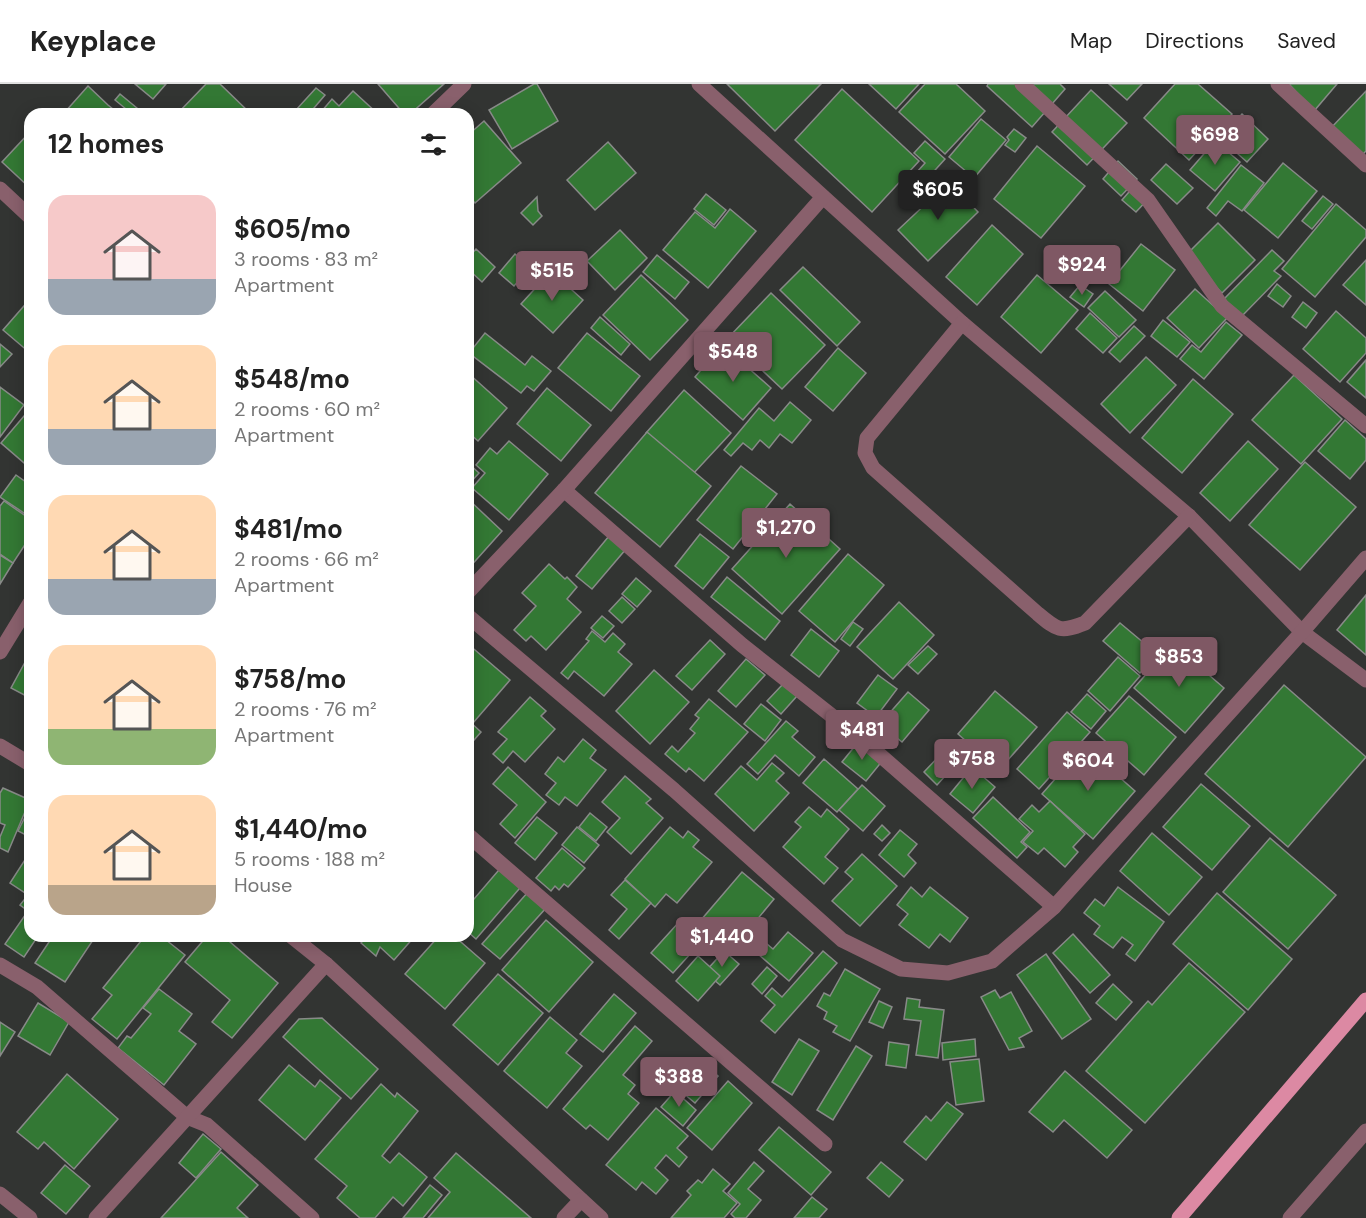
<!DOCTYPE html>
<meta charset="utf-8">
<style>
body{margin:0;font-family:"DM Sans",sans-serif;background:#f6f6f6;color:#222;height:100vh;display:flex;flex-direction:column;font-size:22px;white-space:nowrap}
*{box-sizing:border-box;margin:0}
p{font-size:20px;color:#767676}
.icon{flex:none;width:33px;height:33px;fill:none;stroke:currentColor;stroke-width:2;stroke-linecap:round;stroke-linejoin:round}
.map{position:relative;flex:1;overflow:hidden}
.panel{position:absolute;left:24px;top:24px;width:450px;height:834px;display:flex;flex-direction:column;background:#fff;border-radius:18px;box-shadow:0 3px 15px #0003}
.panel>*{flex:none}
.price{position:absolute;translate:-50% -51px;padding:0 14px;border-radius:6px;background:#7f5864;color:#fff;font-size:20px;line-height:39px;filter:drop-shadow(0 2px 3px #0008)}
.price::after{content:'';position:absolute;left:50%;top:36px;width:18px;height:14px;margin-left:-9px;background:inherit;clip-path:polygon(0 0,100% 0,50% 100%)}
.price.current{background:#222;color:#fff}
ul{padding:0;list-style:none}
li{display:flex;align-items:center;gap:18px;height:150px;padding:0 24px}
li span{display:grid;place-items:center;flex:none;width:168px;height:120px;border-radius:18px;color:#555}
li>.icon{margin-inline-start:auto}
span .icon{width:72px;height:72px;fill:#fffc;stroke-width:1}
li b{font-size:26px}
h2{display:flex;justify-content:space-between;align-items:center;height:72px;padding:0 24px;font-size:26px}
header{display:flex;align-items:center;gap:36px;box-sizing:border-box;height:84px;padding:0 30px;background:#fff;border-bottom:2px solid #e0e0e0}
header strong{font-size:28px}
nav{display:flex;gap:33px;margin-inline-start:auto;font-size:21px}
.map>svg:first-child{display:block}
</style>
<header>
<strong>Keyplace</strong>
<nav><a>Map</a><a>Directions</a><a>Saved</a></nav>
</header>
<div class="map">
<svg width="1366" height="1134" viewBox="0 0 1366 1134">
<rect width="100%" height="100%" fill="#323432"/>
<g fill="#337834" stroke="#888a88" stroke-width="1.5">
<polygon points="135,0 166,0 153,15"/>
<polygon points="206,0 220,0 251,30 177,30"/>
<polygon points="378,0 444,0 410,30 404,30"/>
<polygon points="534,0 537,0 558,37 512,65 489,26"/>
<polygon points="727,0 821,0 775,47"/>
<polygon points="869,0 919,0 896,25"/>
<polygon points="925,0 956,0 985,27 945,70 899,28"/>
<polygon points="988,0 1060,0 1065,5 1032,43 987,2"/>
<polygon points="1109,0 1142,0 1127,16"/>
<polygon points="1175,0 1198,0 1232,30 1189,76 1144,34"/>
<polygon points="1289,0 1337,0 1314,27"/>
<polygon points="88,2 108,21 119,30 67,30 65,28"/>
<polygon points="316,4 325,11 314,24 320,30 300,30 295,27"/>
<polygon points="842,5 919,77 872,128 795,56"/>
<polygon points="1091,6 1127,39 1087,81 1052,48"/>
<polygon points="353,7 378,30 323,30 321,28 332,15 339,22"/>
<polygon points="1366,7 1366,67 1361,72 1331,44"/>
<polygon points="120,10 143,29 143,30 122,30 126,25 115,16"/>
<polygon points="1242,30 1268,55 1247,78 1220,54"/>
<polygon points="981,35 1006,56 974,94 949,73"/>
<polygon points="484,37 521,79 475,119 468,111 468,51"/>
<polygon points="1014,45 1026,54 1015,68 1005,61 1009,56 1007,53"/>
<polygon points="30,48 30,104 2,78"/>
<polygon points="925,57 945,75 910,114 901,106 925,79 914,69"/>
<polygon points="1215,57 1240,78 1215,107 1190,86"/>
<polygon points="608,58 636,89 595,126 567,96"/>
<polygon points="1037,62 1085,102 1041,154 994,115"/>
<polygon points="1118,77 1137,95 1121,112 1103,95"/>
<polygon points="1283,79 1317,107 1278,154 1244,126"/>
<polygon points="1166,80 1193,104 1177,120 1151,96"/>
<polygon points="1241,81 1264,99 1242,127 1228,117 1216,132 1207,124"/>
<polygon points="949,98 978,128 928,177 898,146"/>
<polygon points="1135,101 1149,114 1136,128 1122,116"/>
<polygon points="706,110 726,126 714,141 694,125"/>
<polygon points="1323,112 1333,120 1312,145 1302,137"/>
<polygon points="537,113 538,127 542,132 533,141 521,129"/>
<polygon points="1336,120 1366,146 1366,153 1315,213 1282,185"/>
<polygon points="730,125 756,147 708,204 663,166 695,128 715,144"/>
<polygon points="1218,139 1255,176 1222,209 1185,172"/>
<polygon points="992,141 1023,170 977,221 946,193"/>
<polygon points="620,146 647,174 615,206 587,177"/>
<polygon points="1141,160 1175,186 1143,227 1109,200"/>
<polygon points="476,165 495,183 482,198 468,185 468,174"/>
<polygon points="1272,166 1284,177 1274,187 1281,192 1242,232 1224,215"/>
<polygon points="515,170 530,184 514,202 499,189"/>
<polygon points="657,171 689,198 675,215 643,188"/>
<polygon points="1366,176 1366,221 1343,201"/>
<polygon points="803,183 860,238 837,262 780,206"/>
<polygon points="551,187 583,216 553,249 521,220"/>
<polygon points="641,191 688,236 650,276 603,231"/>
<polygon points="1037,191 1078,226 1041,269 1001,233"/>
<polygon points="1277,200 1291,212 1283,223 1268,212"/>
<polygon points="1080,201 1093,210 1084,223 1070,213"/>
<polygon points="1195,205 1227,234 1199,264 1167,234"/>
<polygon points="1105,207 1136,236 1119,253 1088,224"/>
<polygon points="771,209 825,261 782,305 728,254"/>
<polygon points="30,215 30,269 3,246"/>
<polygon points="1303,218 1317,229 1306,244 1292,233"/>
<polygon points="1336,227 1366,254 1366,269 1340,298 1303,265"/>
<polygon points="1090,229 1117,254 1103,269 1076,245"/>
<polygon points="600,233 630,260 621,271 591,244"/>
<polygon points="1163,236 1190,258 1177,273 1151,252"/>
<polygon points="1226,238 1242,251 1204,295 1180,275 1192,261 1201,268"/>
<polygon points="1134,242 1145,252 1120,278 1109,268"/>
<polygon points="485,249 525,281 532,272 551,287 534,307 527,302 521,309 469,269"/>
<polygon points="587,249 640,292 611,327 558,284"/>
<polygon points="0,260 12,270 0,283"/>
<polygon points="722,261 771,304 743,336 695,293"/>
<polygon points="838,264 866,289 833,327 805,303"/>
<polygon points="1146,273 1176,301 1130,349 1101,320"/>
<polygon points="1366,276 1366,314 1347,298"/>
<polygon points="468,289 507,324 478,357 468,348"/>
<polygon points="1294,291 1342,335 1301,380 1252,336"/>
<polygon points="1193,295 1233,330 1182,389 1142,354"/>
<polygon points="0,303 24,321 0,353"/>
<polygon points="547,304 591,341 561,377 517,340"/>
<polygon points="684,306 731,349 692,391 646,349"/>
<polygon points="790,318 811,336 792,359 780,350 769,364 760,356 752,366 743,359 731,372 724,366 759,324 774,337"/>
<polygon points="30,325 30,384 1,359"/>
<polygon points="1345,336 1366,355 1366,376 1350,395 1318,367"/>
<polygon points="647,348 711,402 660,463 595,409"/>
<polygon points="509,357 548,390 509,436 472,404 485,389 476,381 490,364 497,370"/>
<polygon points="1248,357 1278,385 1230,437 1200,409"/>
<polygon points="1305,378 1356,423 1300,486 1249,441"/>
<polygon points="468,379 479,389 468,401"/>
<polygon points="741,382 777,410 733,465 697,436"/>
<polygon points="16,391 30,401 30,433 0,413"/>
<polygon points="468,415 502,447 468,485"/>
<polygon points="4,417 30,435 30,453 13,479 0,470 0,422"/>
<polygon points="790,420 840,465 782,530 732,485"/>
<polygon points="700,450 729,473 703,505 675,482"/>
<polygon points="609,452 626,465 592,505 576,492"/>
<polygon points="848,470 884,501 835,558 799,527"/>
<polygon points="0,471 13,479 0,500"/>
<polygon points="549,480 565,495 567,493 577,503 567,515 581,528 546,566 531,552 526,557 514,546 536,522 522,509"/>
<polygon points="727,493 780,537 765,556 711,513"/>
<polygon points="636,494 651,507 637,523 622,510"/>
<polygon points="1366,511 1366,571 1337,546"/>
<polygon points="622,513 635,525 622,539 609,527"/>
<polygon points="899,518 934,551 893,595 857,563"/>
<polygon points="602,532 614,542 603,554 591,544"/>
<polygon points="853,538 863,545 850,562 841,555"/>
<polygon points="1120,539 1157,570 1140,589 1103,557"/>
<polygon points="811,545 839,567 819,593 791,571"/>
<polygon points="592,547 605,558 613,549 625,560 618,568 632,580 604,612 574,587 568,595 561,589 589,557 586,555"/>
<polygon points="710,556 725,570 692,606 676,592"/>
<polygon points="468,560 510,596 473,639 468,635"/>
<polygon points="1173,560 1224,604 1185,649 1134,604"/>
<polygon points="928,562 937,570 918,590 908,581"/>
<polygon points="30,569 30,614 11,604"/>
<polygon points="1118,573 1140,592 1110,627 1088,607"/>
<polygon points="746,575 765,591 736,623 718,607"/>
<polygon points="654,586 689,618 650,660 616,627"/>
<polygon points="878,591 897,605 876,633 857,619"/>
<polygon points="783,600 797,612 781,630 767,617"/>
<polygon points="1284,601 1366,673 1288,763 1205,690"/>
<polygon points="995,607 1037,643 999,686 958,650"/>
<polygon points="908,608 929,626 902,658 880,640"/>
<polygon points="1087,610 1106,627 1091,645 1071,628"/>
<polygon points="1129,612 1176,653 1144,691 1096,649"/>
<polygon points="530,613 546,627 541,632 555,645 525,678 513,667 503,679 493,670 507,655 498,648"/>
<polygon points="709,615 748,648 704,697 689,684 686,688 665,670 672,662 678,668 695,649 690,645 699,634 695,631"/>
<polygon points="761,620 781,636 765,657 744,640"/>
<polygon points="1067,628 1090,648 1039,705 1017,685"/>
<polygon points="468,636 481,648 468,663"/>
<polygon points="786,637 798,647 792,653 815,673 799,692 775,671 758,690 747,680"/>
<polygon points="583,655 596,666 590,674 606,686 577,722 565,713 559,721 546,711 556,699 545,690 558,673 564,678"/>
<polygon points="859,657 883,676 866,697 842,678"/>
<polygon points="1084,662 1135,707 1093,755 1042,710"/>
<polygon points="943,668 956,680 937,701 924,688"/>
<polygon points="824,675 858,705 837,728 803,699"/>
<polygon points="772,679 784,689 776,697 789,709 754,747 715,710 741,682 757,696"/>
<polygon points="508,683 546,718 515,754 500,740 517,721 493,700"/>
<polygon points="972,683 995,703 973,729 950,710"/>
<polygon points="625,692 651,715 646,719 663,734 631,770 607,748 620,734 602,718"/>
<polygon points="1201,700 1250,742 1212,786 1163,743"/>
<polygon points="862,701 885,722 863,747 839,726"/>
<polygon points="3,704 30,716 8,768 0,764 0,753 5,741 0,739 0,709"/>
<polygon points="993,713 1030,748 1021,758 1027,763 1017,774 973,734"/>
<polygon points="1050,717 1085,750 1073,763 1078,768 1065,783 1044,764 1038,770 1023,758 1033,747 1019,735 1032,721 1039,728"/>
<polygon points="30,723 30,753 18,747"/>
<polygon points="809,723 821,733 827,725 849,745 825,773 838,784 824,800 783,763 801,743 795,738"/>
<polygon points="590,729 607,743 596,757 579,743"/>
<polygon points="537,733 557,749 535,776 515,759"/>
<polygon points="882,741 890,749 882,757 874,750"/>
<polygon points="577,743 599,761 584,779 562,761"/>
<polygon points="670,743 683,754 688,747 699,756 693,763 712,778 677,819 666,810 655,823 625,795"/>
<polygon points="900,746 917,760 908,771 916,779 904,793 879,771"/>
<polygon points="1152,749 1202,793 1169,831 1120,787"/>
<polygon points="1270,754 1336,811 1288,865 1223,808"/>
<polygon points="562,764 585,784 568,803 564,800 559,806 555,802 551,807 536,794"/>
<polygon points="30,768 30,852 38,852 24,873 5,860 28,827 20,821 28,811 10,799"/>
<polygon points="862,770 897,802 860,842 832,817 853,795 845,788"/>
<polygon points="504,780 525,798 476,855 468,848 468,822"/>
<polygon points="742,788 774,815 741,855 726,842 719,851 701,836"/>
<polygon points="625,796 651,819 619,855 609,846 627,825 611,811"/>
<polygon points="911,803 922,813 930,803 968,834 950,858 940,850 929,864 899,841 908,830 897,821"/>
<polygon points="1118,803 1164,838 1135,877 1126,870 1133,861 1122,853 1113,864 1094,850 1100,842 1084,829 1095,815 1104,822"/>
<polygon points="528,808 546,824 500,875 482,860"/>
<polygon points="1217,809 1292,875 1248,926 1173,860"/>
<polygon points="546,836 593,878 549,928 502,886"/>
<polygon points="679,838 701,858 673,889 651,869"/>
<polygon points="788,848 813,869 789,897 758,870 767,860 773,865"/>
<polygon points="1073,850 1110,891 1090,909 1053,869"/>
<polygon points="53,852 87,852 93,856 65,898 35,879"/>
<polygon points="145,852 161,852 185,871 117,955 92,935 112,911 103,904"/>
<polygon points="207,852 223,852 278,899 232,954 212,938 230,916 185,878"/>
<polygon points="367,852 415,852 394,876 380,863 376,872 361,859"/>
<polygon points="439,852 454,852 485,879 445,925 405,890"/>
<polygon points="724,867 739,880 720,901 705,888"/>
<polygon points="823,867 837,879 775,949 761,937 775,921 765,912 772,904 782,913"/>
<polygon points="1046,870 1091,935 1062,955 1017,891"/>
<polygon points="698,872 720,892 698,917 676,897"/>
<polygon points="1189,879 1245,928 1145,1039 1086,987 1148,917 1152,921"/>
<polygon points="767,883 777,892 762,910 752,900"/>
<polygon points="845,885 880,905 850,957 833,948 837,942 824,935 827,928 817,922 824,909 830,912"/>
<polygon points="498,890 543,929 498,981 453,941"/>
<polygon points="1113,900 1132,918 1116,936 1096,919"/>
<polygon points="159,905 192,930 179,947 196,960 164,1001 118,964 127,952 131,954 151,930 143,924"/>
<polygon points="995,906 1000,914 1011,908 1032,947 1019,954 1024,963 1009,966 981,913"/>
<polygon points="614,910 636,929 603,968 580,950"/>
<polygon points="907,914 920,916 919,923 944,926 938,974 916,971 921,937 904,935"/>
<polygon points="879,917 892,923 883,944 869,938"/>
<polygon points="38,919 69,938 50,971 18,952"/>
<polygon points="550,933 577,956 566,969 582,982 547,1024 504,987"/>
<polygon points="322,934 378,985 351,1015 283,953 299,935"/>
<polygon points="0,938 15,948 0,972"/>
<polygon points="635,942 652,957 623,991 635,1001 628,1010 639,1019 608,1056 590,1041 586,1045 563,1025"/>
<polygon points="799,955 819,967 792,1011 772,998"/>
<polygon points="975,955 976,972 943,976 942,959"/>
<polygon points="889,958 909,961 906,984 886,981"/>
<polygon points="856,962 872,972 833,1036 817,1026"/>
<polygon points="979,975 984,1017 956,1021 950,978"/>
<polygon points="701,977 718,992 695,1019 677,1004"/>
<polygon points="289,981 315,1003 320,996 341,1014 305,1056 259,1016"/>
<polygon points="1065,987 1132,1046 1107,1074 1064,1036 1053,1048 1029,1028"/>
<polygon points="67,990 118,1035 74,1085 44,1058 38,1065 17,1048"/>
<polygon points="728,997 752,1019 712,1066 687,1044"/>
<polygon points="381,1000 395,1013 397,1009 418,1027 382,1072 390,1079 399,1069 427,1093 403,1122 393,1113 375,1134 360,1134 337,1114 347,1102 315,1075"/>
<polygon points="675,1007 696,1026 683,1042 661,1023"/>
<polygon points="947,1018 963,1030 926,1076 904,1058 926,1032 931,1037"/>
<polygon points="656,1024 688,1052 677,1064 687,1073 679,1083 666,1071 655,1084 668,1096 656,1110 642,1098 636,1106 606,1081"/>
<polygon points="779,1043 831,1088 811,1111 759,1066"/>
<polygon points="203,1050 221,1065 196,1094 179,1079"/>
<polygon points="221,1068 258,1101 237,1124 248,1134 161,1134"/>
<polygon points="456,1069 531,1134 428,1134 450,1108 434,1094"/>
<polygon points="754,1078 764,1087 748,1105 761,1116 746,1134 735,1134 731,1130 740,1120 728,1109"/>
<polygon points="881,1078 903,1096 889,1113 867,1094"/>
<polygon points="65,1081 90,1102 66,1130 41,1109"/>
<polygon points="713,1085 730,1100 723,1107 737,1119 724,1134 671,1134 691,1111 687,1107 698,1096 702,1099"/>
<polygon points="430,1101 442,1111 423,1134 403,1134"/>
<polygon points="812,1113 827,1125 819,1134 794,1134"/>
</g>
<g fill="none" stroke-linecap="round" stroke-linejoin="round">
<g stroke="#89606c" stroke-width="15">
<polyline points="699,0 962,239 1189,432 1302,548 1366,596"/>
<polyline points="1022,0 1148,116 1222,222 1366,342"/>
<polyline points="1278,0 1366,81"/>
<polyline points="433,30 464,0"/>
<polyline points="0,105 30,133"/>
<path d="M962,239l-95,115 -2,15 8,15 164,145c20,17 23,20 48,10l104,-107"/>
<polyline points="564,406 742,561 865,658 1054,823"/>
<polyline points="468,508 564,406 823,113"/>
<polyline points="468,532 674,706 842,856 901,885 948,889 992,877 1054,823 1302,548 1366,474"/>
<polyline points="0,568 30,519"/>
<polyline points="0,662 30,680"/>
<polyline points="468,751 825,1060"/>
<polyline points="291,852 326,880 601,1134"/>
<polyline points="0,881 37,903 187,1033 207,1041 312,1134"/>
<polyline points="0,1110 30,1134"/>
<polyline points="96,1134 326,880"/>
<polyline points="564,1134 581,1116"/>
<polyline points="1290,1134 1366,1047"/>
</g>
<polyline stroke="#dc89a3" stroke-width="15" points="1179,1134 1366,916"/>
</g>
</svg>
<b class="price" style="left:1215px;top:82px">$698</b>
<b class="price current" style="left:938px;top:137px">$605</b>
<b class="price" style="left:1082px;top:212px">$924</b>
<b class="price" style="left:552px;top:218px">$515</b>
<b class="price" style="left:733px;top:299px">$548</b>
<b class="price" style="left:786px;top:475px">$1,270</b>
<b class="price" style="left:1179px;top:604px">$853</b>
<b class="price" style="left:862px;top:677px">$481</b>
<b class="price" style="left:972px;top:706px">$758</b>
<b class="price" style="left:1088px;top:708px">$604</b>
<b class="price" style="left:722px;top:884px">$1,440</b>
<b class="price" style="left:679px;top:1024px">$388</b>
<section class="panel">
<h2>12 homes<svg class="icon" aria-label="filters" viewBox="0 0 24 24"><path d="M4 7h16M4 17h16"/><circle cx="9" cy="7" r="2"/><circle cx="15" cy="17" r="2"/></svg></h2>
<ul>
<li><span style="background:linear-gradient(#f6c9c9 70%,#9aa5b1 0)"><svg class="icon" aria-label="home" viewBox="0 0 24 24"><path d="M3 11l9-7 9 7M6 9v11h12V9"/></svg></span><div><b>$605/mo</b><p>3 rooms · 83 m²</p><p>Apartment</p></div></li>
<li><span style="background:linear-gradient(#ffd9b3 70%,#9aa5b1 0)"><svg class="icon" aria-label="home" viewBox="0 0 24 24"><path d="M3 11l9-7 9 7M6 9v11h12V9"/></svg></span><div><b>$548/mo</b><p>2 rooms · 60 m²</p><p>Apartment</p></div></li>
<li><span style="background:linear-gradient(#ffd9b3 70%,#9aa5b1 0)"><svg class="icon" aria-label="home" viewBox="0 0 24 24"><path d="M3 11l9-7 9 7M6 9v11h12V9"/></svg></span><div><b>$481/mo</b><p>2 rooms · 66 m²</p><p>Apartment</p></div></li>
<li><span style="background:linear-gradient(#ffd9b3 70%,#8fb573 0)"><svg class="icon" aria-label="home" viewBox="0 0 24 24"><path d="M3 11l9-7 9 7M6 9v11h12V9"/></svg></span><div><b>$758/mo</b><p>2 rooms · 76 m²</p><p>Apartment</p></div></li>
<li><span style="background:linear-gradient(#ffd9b3 75%,#b9a48a 0)"><svg class="icon" aria-label="home" viewBox="0 0 24 24"><path d="M3 11l9-7 9 7M6 9v11h12V9"/></svg></span><div><b>$1,440/mo</b><p>5 rooms · 188 m²</p><p>House</p></div></li>
</ul>
</section>
</div>
